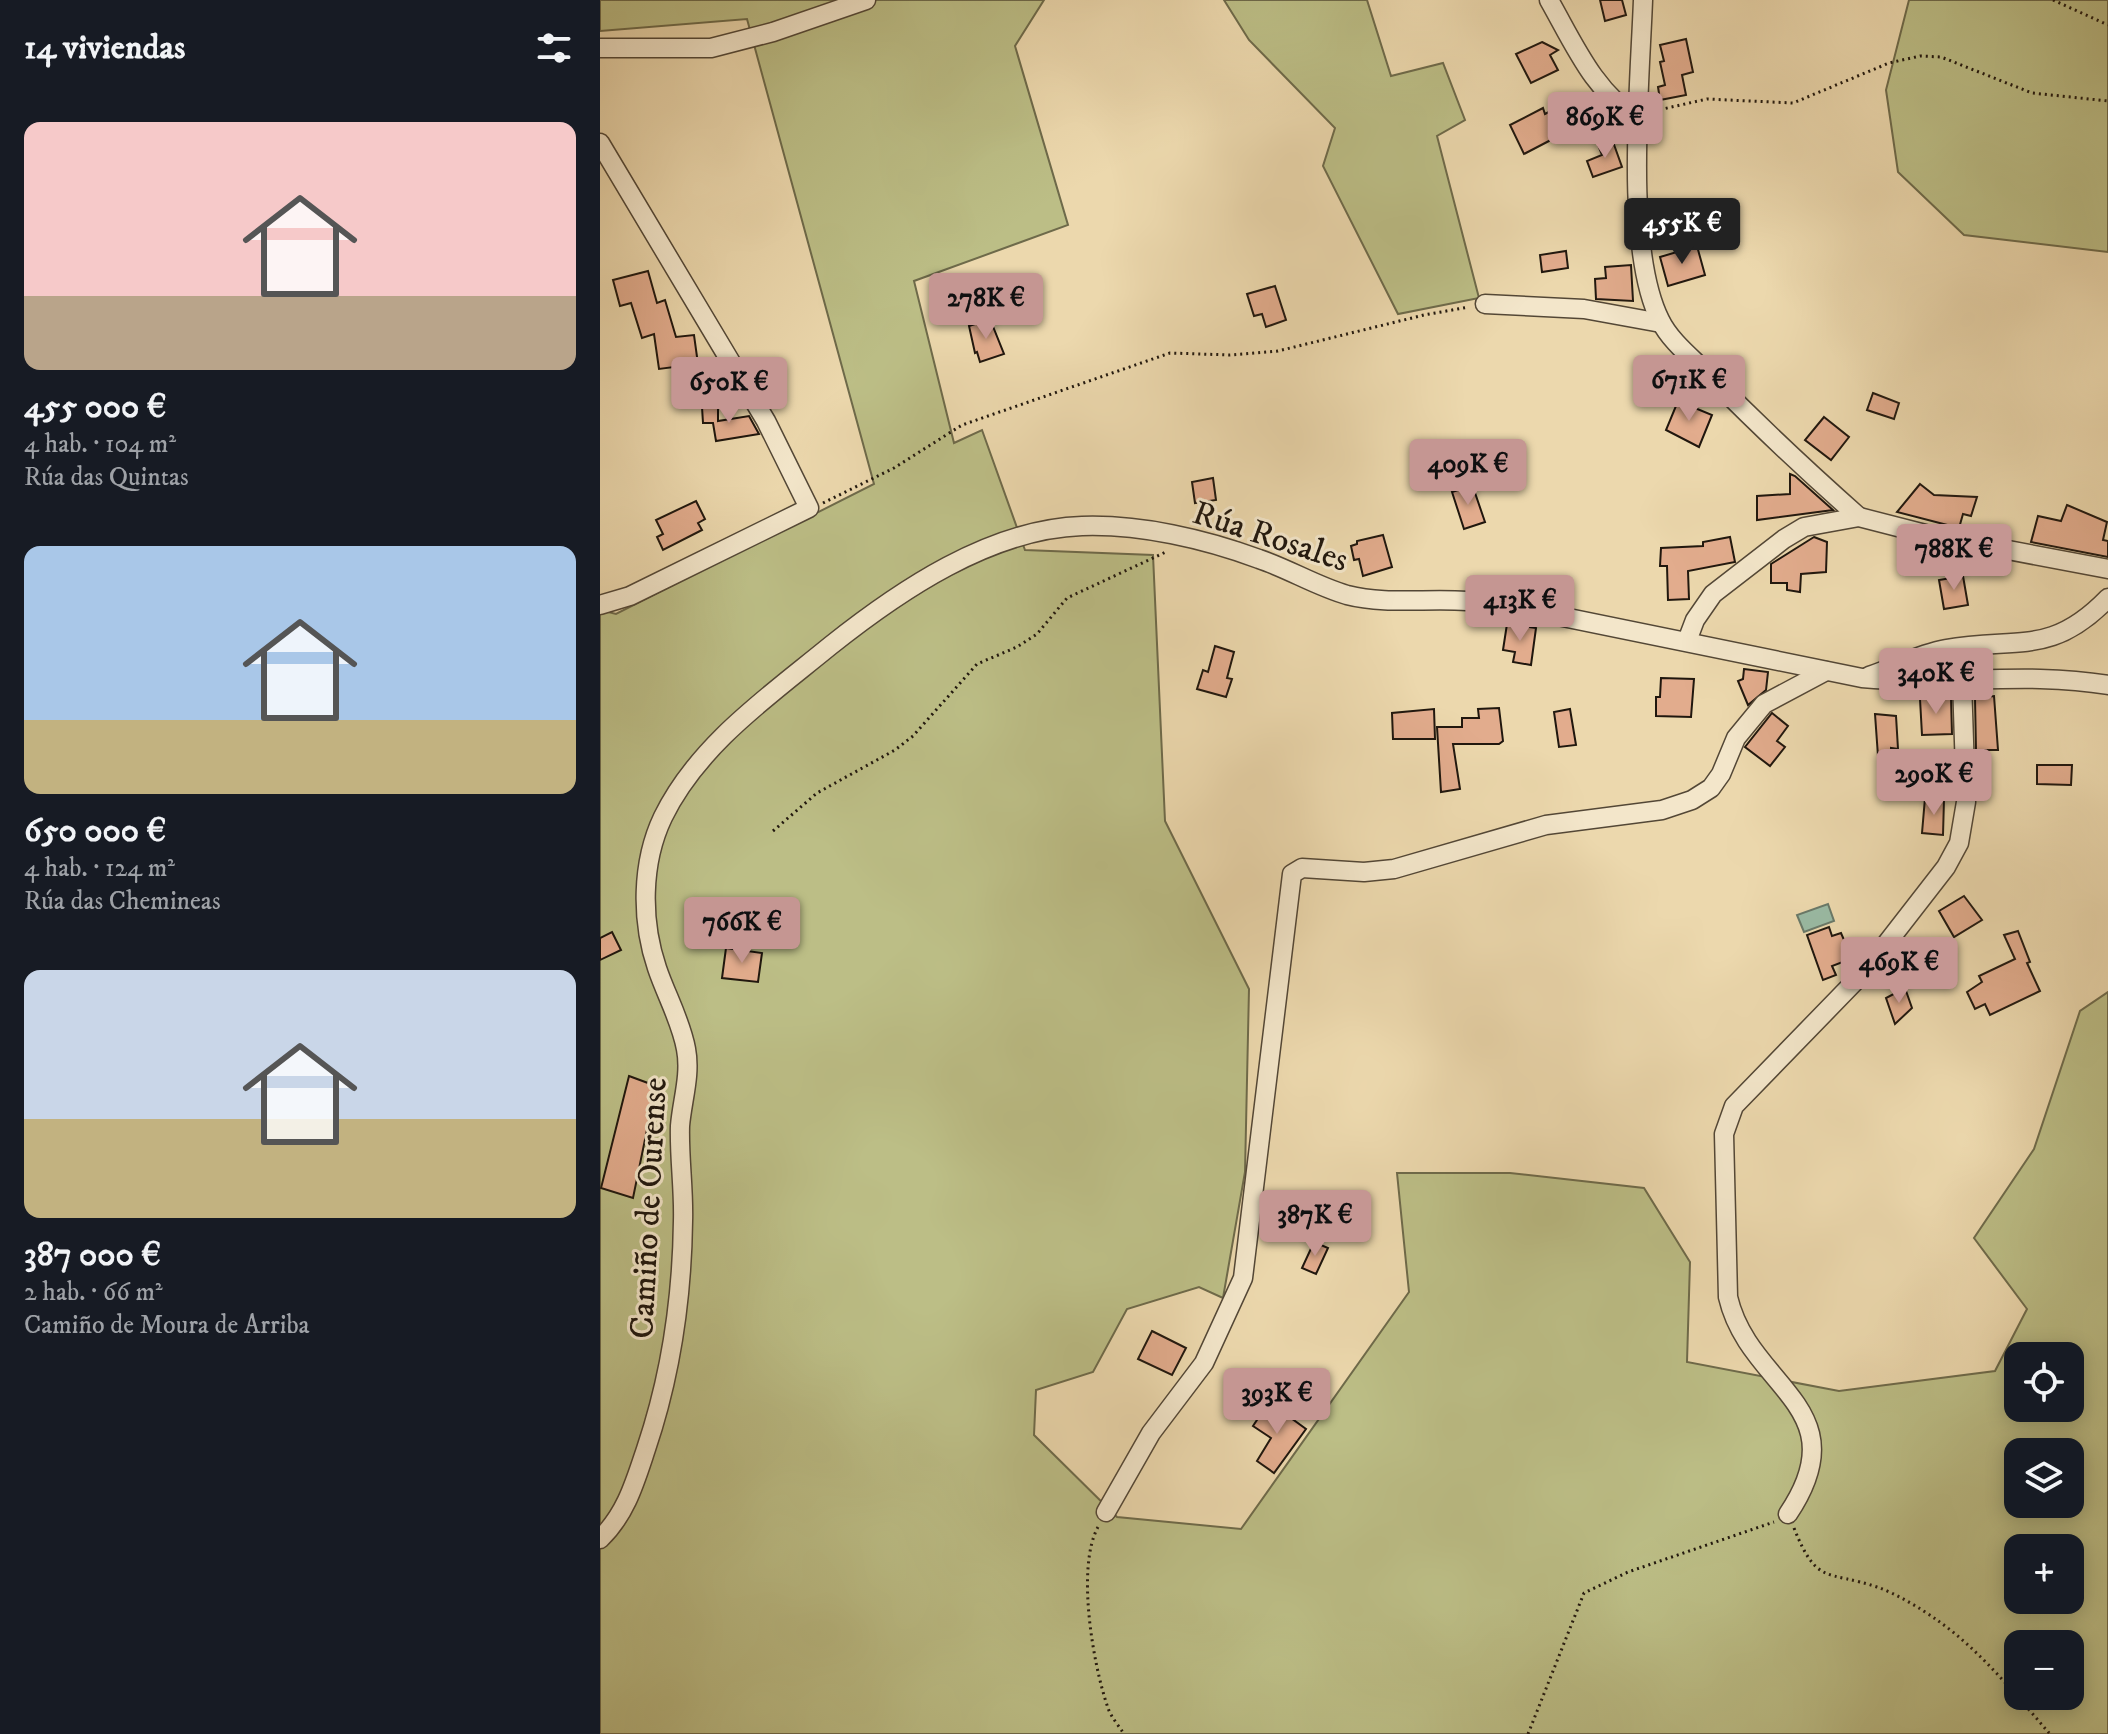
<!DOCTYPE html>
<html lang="es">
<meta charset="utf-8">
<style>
body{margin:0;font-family:"IM FELL DW Pica",serif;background:#242831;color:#f1f3f6;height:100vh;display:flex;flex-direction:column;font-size:30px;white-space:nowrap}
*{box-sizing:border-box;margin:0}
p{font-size:26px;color:#9ea1a6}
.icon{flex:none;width:44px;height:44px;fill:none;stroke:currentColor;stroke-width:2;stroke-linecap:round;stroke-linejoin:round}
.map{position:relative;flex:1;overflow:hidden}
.drawer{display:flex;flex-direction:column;background:#171b24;width:600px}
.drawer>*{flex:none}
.controls{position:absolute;left:1404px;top:1342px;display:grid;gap:16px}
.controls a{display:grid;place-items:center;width:80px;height:80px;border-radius:16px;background:#171b24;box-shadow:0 4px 20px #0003;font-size:40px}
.price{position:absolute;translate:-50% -68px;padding:0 18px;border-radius:8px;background:#c59692;color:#111;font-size:26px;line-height:52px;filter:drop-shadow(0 2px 4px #0008)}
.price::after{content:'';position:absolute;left:50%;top:48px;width:24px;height:18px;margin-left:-12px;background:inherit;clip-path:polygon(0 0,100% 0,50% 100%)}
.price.on{background:#222;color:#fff}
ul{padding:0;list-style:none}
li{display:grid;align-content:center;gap:16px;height:424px;padding:0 24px}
li span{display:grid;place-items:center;height:248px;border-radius:16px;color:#555}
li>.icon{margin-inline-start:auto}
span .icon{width:144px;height:144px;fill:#fffc;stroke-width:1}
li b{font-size:34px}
h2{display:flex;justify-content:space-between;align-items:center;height:96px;padding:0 24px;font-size:34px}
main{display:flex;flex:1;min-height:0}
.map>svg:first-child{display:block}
</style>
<main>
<section class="drawer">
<h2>14 viviendas<svg class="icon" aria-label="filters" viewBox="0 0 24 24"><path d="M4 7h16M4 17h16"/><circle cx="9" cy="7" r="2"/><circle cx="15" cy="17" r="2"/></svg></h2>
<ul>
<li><span style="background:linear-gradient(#f6c9c9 70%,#b9a48a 0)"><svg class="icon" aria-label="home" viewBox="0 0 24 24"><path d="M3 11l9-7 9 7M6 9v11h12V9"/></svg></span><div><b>455 000 €</b><p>4 hab. · 104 m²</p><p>Rúa das Quintas</p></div></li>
<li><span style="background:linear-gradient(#a9c7e8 70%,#c2b280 0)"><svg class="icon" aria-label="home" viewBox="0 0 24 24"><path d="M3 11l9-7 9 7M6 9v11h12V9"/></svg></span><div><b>650 000 €</b><p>4 hab. · 124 m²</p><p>Rúa das Chemineas</p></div></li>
<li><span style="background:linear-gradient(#c9d6e8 60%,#c2b280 0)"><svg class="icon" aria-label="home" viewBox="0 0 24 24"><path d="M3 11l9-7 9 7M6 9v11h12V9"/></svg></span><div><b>387 000 €</b><p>2 hab. · 66 m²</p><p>Camiño de Moura de Arriba</p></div></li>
</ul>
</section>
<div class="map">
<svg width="1508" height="1734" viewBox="0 0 1508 1734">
<rect width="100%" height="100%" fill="#ecd8ad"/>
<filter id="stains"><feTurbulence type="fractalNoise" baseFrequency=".0025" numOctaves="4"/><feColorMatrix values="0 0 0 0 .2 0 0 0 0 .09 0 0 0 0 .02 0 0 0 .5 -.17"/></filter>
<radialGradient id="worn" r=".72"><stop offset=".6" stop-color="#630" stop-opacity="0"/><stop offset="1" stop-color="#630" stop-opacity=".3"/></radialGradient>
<g fill="#bcbe86" stroke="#6e6a4a" stroke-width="2" fill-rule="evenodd">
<path d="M0,0h444l-29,46 53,179 -154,56 40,162 28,-13 43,120 128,5 12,266 84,168 -4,183 -22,126 -24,-11 -72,22 -34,63 -57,18 -2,45 83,82 124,12 168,-237 -12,-119h113l134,15 46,74 -3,100 152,29 156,-20 32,-62 -53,-71 60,-89 46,-138 28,-19v742h-1508v-1124l16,4 258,-130 -127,-465 -147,12zM1418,1356h52v52h-52zM1418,1452h52v52h-52zM1418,1548h52v52h-52zM1418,1644h52v52h-52z"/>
<polygon points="624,0 767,0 791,76 843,63 865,120 837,136 879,298 798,314 723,166 735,128 649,40"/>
<polygon points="1309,0 1508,0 1508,252 1364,235 1298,172 1286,90"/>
</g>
<polygon fill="#9abba5" stroke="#697969" stroke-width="2" points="1228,904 1234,921 1204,932 1197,915"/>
<g fill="#e2ac8d" stroke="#20170e" stroke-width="2">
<polygon points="1000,0 1022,0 1026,15 1005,21"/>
<polygon points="1086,39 1093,72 1082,75 1086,95 1060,100 1058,87 1065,85 1060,62 1064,61 1060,45"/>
<polygon points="942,42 958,50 950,55 958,70 931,83 916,54"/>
<polygon points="983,94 995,117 924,154 910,125 943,108 945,114"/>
<polygon points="1012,139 1022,167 993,177 987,161 1002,155 998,145"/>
<polygon points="1097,246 1105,275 1068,286 1060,257"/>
<polygon points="966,251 968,268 942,272 940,255"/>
<polygon points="1031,265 1033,301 996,299 995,279 1006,278 1005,267"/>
<polygon points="48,271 57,303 65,300 76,337 94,335 98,364 59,369 54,334 42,338 31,303 20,306 13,280"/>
<polygon points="675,286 686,320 666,327 662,314 654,316 647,294"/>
<polygon points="390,319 404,354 380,362 377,352 375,353 369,326"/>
<polygon points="1273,393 1299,403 1294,419 1267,410"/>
<polygon points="1078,401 1112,415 1099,447 1066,430"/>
<polygon points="102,407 118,407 118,421 149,416 159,434 116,441 113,423 103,423"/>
<polygon points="1224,417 1249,437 1231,460 1205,440"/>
<polygon points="1190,474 1195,476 1233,510 1157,520 1157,496 1190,494"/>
<polygon points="613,478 616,500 595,503 592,482"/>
<polygon points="1320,484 1334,495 1377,497 1371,516 1363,514 1359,528 1297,512"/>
<polygon points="867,487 874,490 885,522 864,529 852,492"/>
<polygon points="96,501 105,519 98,523 102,530 63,550 57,537 63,534 56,520"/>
<polygon points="1467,505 1507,522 1503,540 1508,541 1508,557 1431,542 1438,516 1461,521"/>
<polygon points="783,535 792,567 763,576 759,559 754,560 751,546 757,544 757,541"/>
<polygon points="1130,537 1135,562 1088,571 1089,599 1068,600 1067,566 1060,566 1061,548 1103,546 1103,542"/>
<polygon points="1214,537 1227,542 1226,572 1201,574 1200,592 1187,590 1187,583 1171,583 1171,564"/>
<polygon points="1363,576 1368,605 1344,609 1339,580"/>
<polygon points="907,624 936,628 931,665 913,662 915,652 903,650"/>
<polygon points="615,646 634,652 627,678 632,679 626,697 597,689 603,670 608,672"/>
<polygon points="1144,669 1168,672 1166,690 1148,705 1138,681 1143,679"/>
<polygon points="1061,678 1094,679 1091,717 1056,716 1056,697 1060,697"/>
<polygon points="1394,696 1398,750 1376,750 1375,698"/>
<polygon points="1351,698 1352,734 1322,735 1320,699"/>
<polygon points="899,708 903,741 899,744 853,744 860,789 841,792 837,727 862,727 862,718 879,718 878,709"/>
<polygon points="834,709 835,739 793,739 792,713"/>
<polygon points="970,709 976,745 959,747 954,712"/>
<polygon points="1172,713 1188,726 1177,741 1185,747 1170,766 1145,747"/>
<polygon points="1275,714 1296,716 1298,749 1291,748 1291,757 1278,756"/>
<polygon points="1437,765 1472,765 1471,785 1437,784"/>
<polygon points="1325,798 1344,799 1343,835 1322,833"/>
<polygon points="1364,896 1382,920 1354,937 1339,911"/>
<polygon points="1229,927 1232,936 1241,933 1244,940 1249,939 1256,957 1232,966 1236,975 1223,980 1207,935"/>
<polygon points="1418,931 1430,962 1427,963 1440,991 1390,1015 1385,1004 1375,1009 1367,992 1382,982 1379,976 1415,959 1404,935"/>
<polygon points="12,932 21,950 0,960 0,938"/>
<polygon points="126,948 162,953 158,982 122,978"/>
<polygon points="1305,988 1312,1008 1295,1024 1286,998"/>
<polygon points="29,1076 56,1086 33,1198 1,1188"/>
<polygon points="714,1242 728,1248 716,1274 702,1268"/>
<polygon points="552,1331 586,1348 572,1375 538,1359"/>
<polygon points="669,1402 706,1429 674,1473 657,1461 671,1438 653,1426"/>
</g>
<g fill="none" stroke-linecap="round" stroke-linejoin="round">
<defs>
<g id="minor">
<path d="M949,0c25,44 45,92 90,120"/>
<path d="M1043,0c-3,83 -19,248 17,320 10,21 32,38 49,55 48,49 98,96 150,142"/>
<polyline points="0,48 111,48 173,32 266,0"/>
<polyline points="0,143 166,421 209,508 30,596 0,605"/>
<polyline points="885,304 984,309 1061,323"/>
<polyline points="1087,641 1095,620 1113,594 1184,539 1204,527 1259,517 1329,535 1508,569"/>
<path d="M1269,676c27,-9 49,-22 77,-27 69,-13 104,9 162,-51"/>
<polyline points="506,1512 551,1433 604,1363 643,1278 692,874 702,868 764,872 794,869 946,825 1062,810 1092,800 1111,788 1121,774 1136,738 1164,704 1226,671"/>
<path d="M1188,1514c72,-107 -39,-126 -60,-217l-4,-163 10,-28 132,-136 80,-103 13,-24 7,-41 -4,-121"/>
<path d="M0,1539c26,-25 35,-57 46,-90 25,-74 36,-150 37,-228 1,-32 -4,-64 -3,-95 2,-25 11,-51 6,-77 -5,-28 -20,-54 -29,-81 -16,-47 -16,-105 6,-151 35,-72 106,-121 167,-171 69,-55 160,-117 252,-120 58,-2 123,13 177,33 30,10 57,27 88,36 39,10 80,3 120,6 14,0 28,3 42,5l353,72c82,8 166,-7 246,7"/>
</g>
</defs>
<use href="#minor" stroke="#534736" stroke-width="21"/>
<g stroke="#20170e" stroke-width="3" stroke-dasharray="2 4" stroke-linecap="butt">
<polyline points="1453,0 1508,25"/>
<polyline points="1054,111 1107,99 1193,103 1289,63 1320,56 1341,57 1432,93 1508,101"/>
<polyline points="223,503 294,468 362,425 570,353 630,355 678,351 824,315 869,307"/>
<polyline points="173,831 217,793 295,750 313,736 377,664 417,647 437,634 467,598 568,551"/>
<path d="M498,1527c-22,40 -5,138 10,181 3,9 11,18 16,26"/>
<path d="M1194,1528c23,58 33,42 83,59 20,7 43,21 60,33 43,30 79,75 113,114"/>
<polyline points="928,1734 984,1593 1028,1572 1174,1522"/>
</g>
<use href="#minor" stroke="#f3e6ca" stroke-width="18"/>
</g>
<g text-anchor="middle" stroke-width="6" stroke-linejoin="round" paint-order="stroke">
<g font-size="34" fill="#20170e" stroke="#f3e6ca">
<text transform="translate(671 535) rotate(18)" y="12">Rúa Rosales</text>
<text transform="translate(47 1208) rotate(-87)" y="12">Camiño de Ourense</text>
</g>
</g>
<rect width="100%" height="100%" filter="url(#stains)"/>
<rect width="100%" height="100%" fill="url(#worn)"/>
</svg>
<div class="controls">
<a><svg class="icon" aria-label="locate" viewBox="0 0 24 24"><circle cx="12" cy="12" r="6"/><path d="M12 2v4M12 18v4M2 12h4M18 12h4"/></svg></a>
<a><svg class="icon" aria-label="layers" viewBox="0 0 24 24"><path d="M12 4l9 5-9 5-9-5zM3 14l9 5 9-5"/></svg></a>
<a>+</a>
<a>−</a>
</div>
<b class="price" style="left:1005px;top:160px">869K €</b>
<b class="price on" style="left:1082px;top:266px">455K €</b>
<b class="price" style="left:386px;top:341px">278K €</b>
<b class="price" style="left:1089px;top:423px">671K €</b>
<b class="price" style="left:129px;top:425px">650K €</b>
<b class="price" style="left:868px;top:507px">409K €</b>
<b class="price" style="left:1354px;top:592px">788K €</b>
<b class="price" style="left:920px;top:643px">413K €</b>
<b class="price" style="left:1336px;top:716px">340K €</b>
<b class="price" style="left:1334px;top:817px">290K €</b>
<b class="price" style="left:142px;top:965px">766K €</b>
<b class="price" style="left:1299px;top:1005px">469K €</b>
<b class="price" style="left:715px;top:1258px">387K €</b>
<b class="price" style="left:677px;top:1436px">393K €</b>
</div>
</main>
